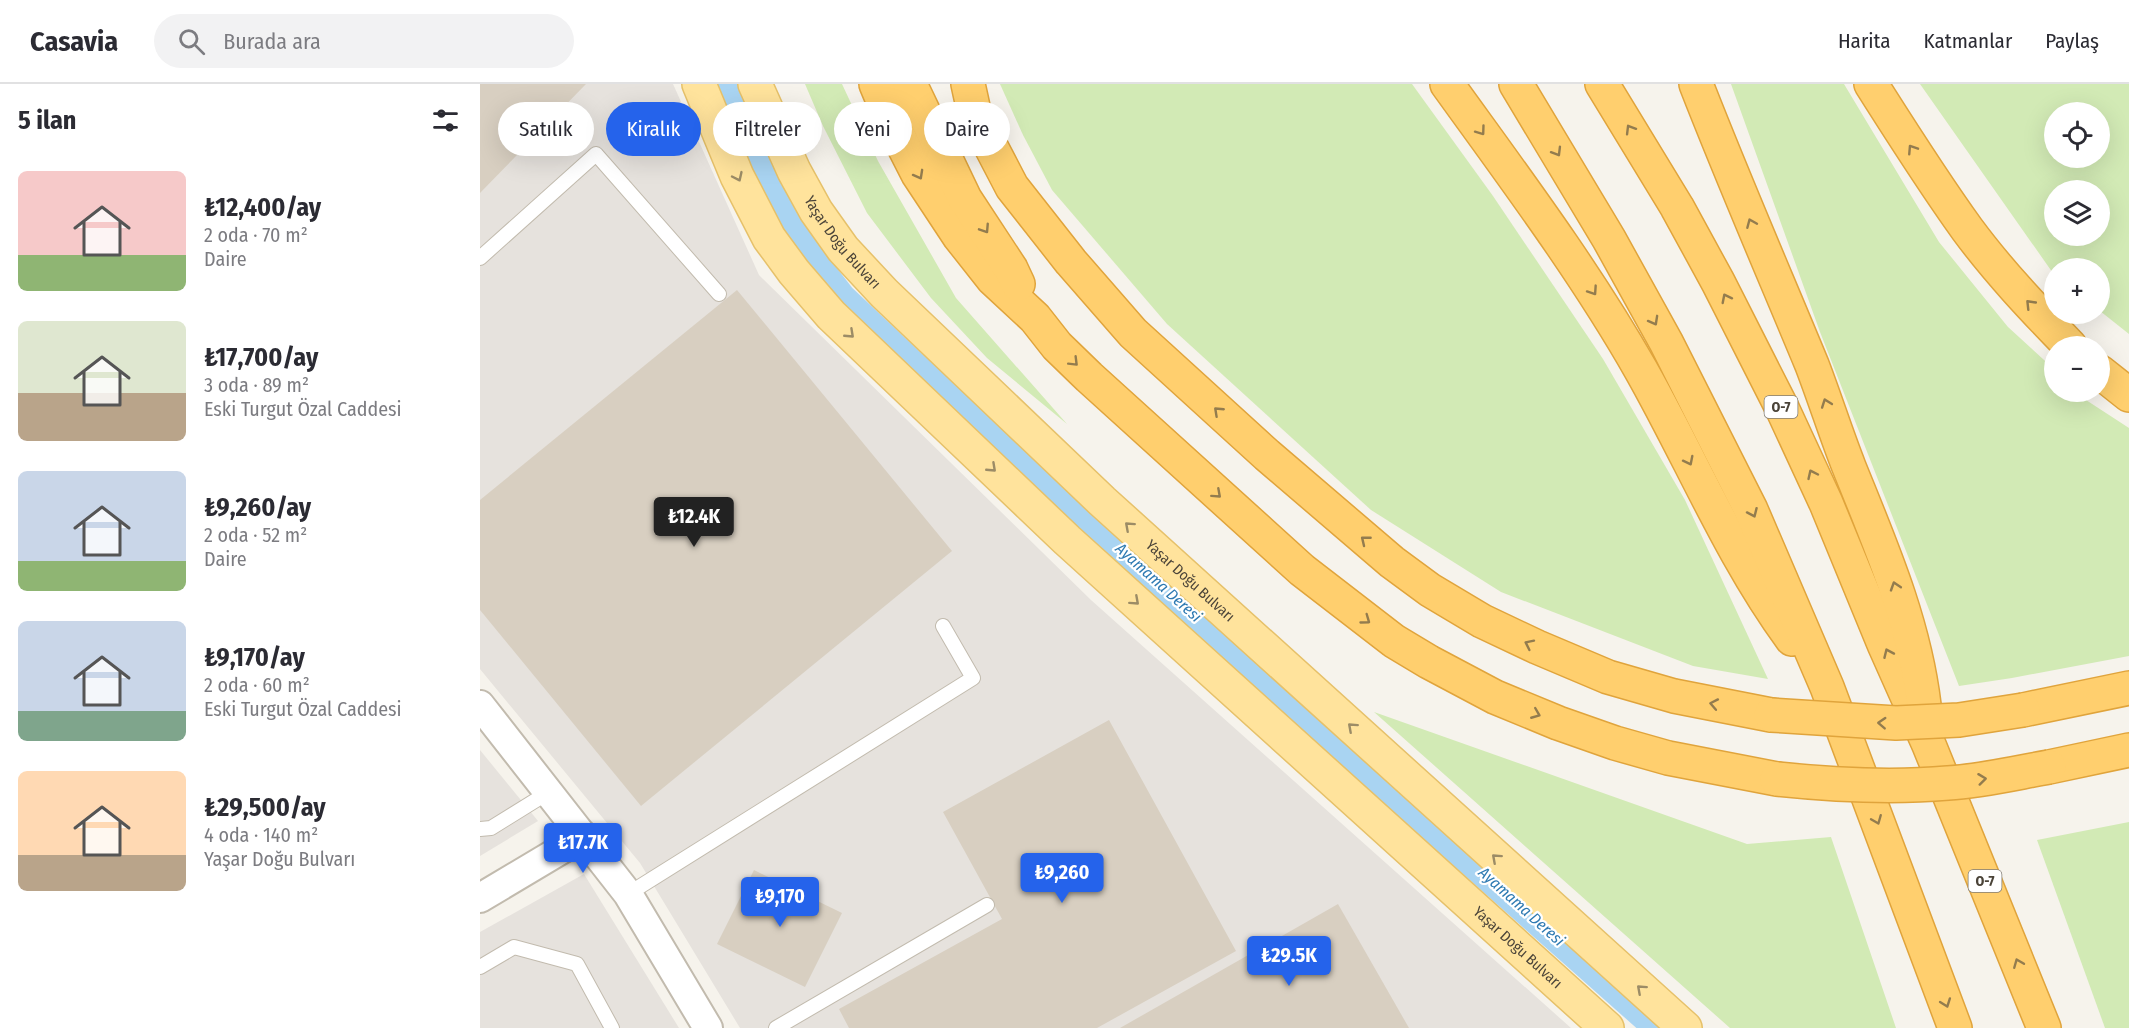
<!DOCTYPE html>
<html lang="tr">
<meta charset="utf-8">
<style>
body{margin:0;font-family:"Fira Sans Condensed",sans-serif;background:#f2f2f3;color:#2b2b33;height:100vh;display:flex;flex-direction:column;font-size:22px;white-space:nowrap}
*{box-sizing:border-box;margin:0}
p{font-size:20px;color:#7c7c81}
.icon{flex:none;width:33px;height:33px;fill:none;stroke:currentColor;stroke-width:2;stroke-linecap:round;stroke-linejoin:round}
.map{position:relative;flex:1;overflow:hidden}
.sheet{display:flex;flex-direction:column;background:#fff;width:480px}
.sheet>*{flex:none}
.banner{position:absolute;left:18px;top:18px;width:570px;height:54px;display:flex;gap:12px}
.controls{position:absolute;left:1564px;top:18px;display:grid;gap:12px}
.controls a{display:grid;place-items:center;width:66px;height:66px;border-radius:50%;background:#fff;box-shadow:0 6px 24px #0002;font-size:30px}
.price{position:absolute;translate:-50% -51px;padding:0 14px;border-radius:6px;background:#2563eb;color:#fff;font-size:20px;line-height:39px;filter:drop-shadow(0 2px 3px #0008)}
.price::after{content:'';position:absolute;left:50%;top:36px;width:18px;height:14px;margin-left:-9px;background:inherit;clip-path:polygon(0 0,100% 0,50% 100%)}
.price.selected{background:#222;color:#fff}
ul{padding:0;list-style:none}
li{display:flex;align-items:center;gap:18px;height:150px;padding:0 18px}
li span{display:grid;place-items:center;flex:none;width:168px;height:120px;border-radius:9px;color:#555}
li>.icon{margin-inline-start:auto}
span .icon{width:72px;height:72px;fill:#fffc;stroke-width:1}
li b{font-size:26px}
h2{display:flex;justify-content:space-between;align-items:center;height:72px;padding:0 18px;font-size:26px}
.pill{padding:0 21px;border-radius:27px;background:#fff;box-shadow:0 6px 24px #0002;font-size:21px;line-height:54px}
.pill.selected{background:#2563eb;color:#fff}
header{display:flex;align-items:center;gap:36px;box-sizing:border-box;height:84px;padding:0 30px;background:#fff;border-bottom:2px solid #e1e1e2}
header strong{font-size:28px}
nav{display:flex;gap:33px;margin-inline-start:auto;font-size:21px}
.search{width:420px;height:54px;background:#f2f2f3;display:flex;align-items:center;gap:15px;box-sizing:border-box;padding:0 21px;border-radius:33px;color:#7c7c81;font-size:22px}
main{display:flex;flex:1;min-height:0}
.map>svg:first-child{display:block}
</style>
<header>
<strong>Casavia</strong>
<div class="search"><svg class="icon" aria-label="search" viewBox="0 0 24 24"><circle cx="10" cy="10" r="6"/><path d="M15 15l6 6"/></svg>Burada ara</div>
<nav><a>Harita</a><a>Katmanlar</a><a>Paylaş</a></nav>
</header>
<main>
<section class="sheet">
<h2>5 ilan<svg class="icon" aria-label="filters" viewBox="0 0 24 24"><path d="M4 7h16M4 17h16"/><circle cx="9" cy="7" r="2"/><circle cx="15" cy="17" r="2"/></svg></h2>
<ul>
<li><span style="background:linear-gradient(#f6c9c9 70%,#8fb573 0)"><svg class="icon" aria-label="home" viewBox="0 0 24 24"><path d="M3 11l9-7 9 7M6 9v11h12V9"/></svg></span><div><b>₺12,400/ay</b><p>2 oda · 70 m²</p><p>Daire</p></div></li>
<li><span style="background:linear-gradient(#dfe7d0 60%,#b9a48a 0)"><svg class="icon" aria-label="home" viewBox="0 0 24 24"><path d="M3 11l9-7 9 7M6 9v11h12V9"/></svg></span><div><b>₺17,700/ay</b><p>3 oda · 89 m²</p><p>Eski Turgut Özal Caddesi</p></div></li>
<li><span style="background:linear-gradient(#c9d6e8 75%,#8fb573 0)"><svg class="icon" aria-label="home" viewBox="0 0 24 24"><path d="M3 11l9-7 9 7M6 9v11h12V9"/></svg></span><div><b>₺9,260/ay</b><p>2 oda · 52 m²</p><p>Daire</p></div></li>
<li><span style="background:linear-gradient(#c9d6e8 75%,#7fa58c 0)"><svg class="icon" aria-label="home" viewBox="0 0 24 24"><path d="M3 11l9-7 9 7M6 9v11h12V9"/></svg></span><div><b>₺9,170/ay</b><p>2 oda · 60 m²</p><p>Eski Turgut Özal Caddesi</p></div></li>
<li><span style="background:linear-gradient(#ffd9b3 70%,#b9a48a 0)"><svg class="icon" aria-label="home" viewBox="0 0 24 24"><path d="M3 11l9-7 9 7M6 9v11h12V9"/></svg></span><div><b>₺29,500/ay</b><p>4 oda · 140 m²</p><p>Yaşar Doğu Bulvarı</p></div></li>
</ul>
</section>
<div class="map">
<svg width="1649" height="944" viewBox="0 0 1649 944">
<rect width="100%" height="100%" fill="#f6f3ec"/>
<g fill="#e6e2dd">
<polygon points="0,0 193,0 279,191 611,516 1091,944 260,944 160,779 0,585"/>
<polygon points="0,666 58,737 0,772"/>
<polygon points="104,790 199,944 0,944 0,848"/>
</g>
<g fill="#d2eab5" fill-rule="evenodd">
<polygon points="325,0 362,0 398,77 476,214 587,340 507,274 451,214 387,129 343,42"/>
<polygon points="520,0 932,0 1013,112 1123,275 1205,416 1288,595 1213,582 1021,508 891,426 687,240 572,106 543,51"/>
<polygon points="1251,0 1364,0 1459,158 1528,243 1575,286 1575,308 1598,308 1606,316 1649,344 1649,572 1532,594 1479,602 1340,248"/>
<path d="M1440,0h209v250l-29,-23v-43h-45v8zM1575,28h45v46h-45zM1575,106h45v46h-45z"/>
<polygon points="894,628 1267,760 1351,753 1416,944 1250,944"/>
<polygon points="1649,738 1649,944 1625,944 1557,756"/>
</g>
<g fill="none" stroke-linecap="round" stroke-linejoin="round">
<polyline stroke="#a9d4f2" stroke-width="30" points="248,0 278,70 318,158 361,214 431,280 1179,944"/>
</g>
<g fill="#d8cfc1">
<polygon points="0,0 106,0 0,109"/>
<polygon points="257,206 472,467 161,722 0,526 0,416"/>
<polygon points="629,636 756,867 617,944 369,944 359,925 522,835 463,728"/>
<polygon points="274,786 362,829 325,903 237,860"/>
<polygon points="858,820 929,944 640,944"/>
</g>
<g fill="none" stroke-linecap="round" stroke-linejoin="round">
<defs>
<g id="service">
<polyline points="0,174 116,70 239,210"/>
<polyline points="0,745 11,744 69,708"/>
<polyline points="148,810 493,594 463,542"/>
<polyline points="0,883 34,863 97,880 132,944"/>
<polyline points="296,944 507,821"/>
</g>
<g id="minor">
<polyline points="0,621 148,810 228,944"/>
<polyline points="0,814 104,752"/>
</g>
<g id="primary">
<path id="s1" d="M219,0l38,92 32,62 25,34 37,43 236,225 540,488"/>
<path id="s2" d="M275,0l39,87 22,40 27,38 41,44 218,208 583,527"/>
</g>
<g id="motorway">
<polyline points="396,0 414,43 438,90 479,152 513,195 555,234 577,262 609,293 822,486 914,557 949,578 1015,613 1078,639 1135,659 1188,674 1297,695"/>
<polyline points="430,0 485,115 531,185 538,200"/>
<polyline points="488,0 495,32 532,103 591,178 653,249 787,371 912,478 950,506 1002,537 1057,563 1128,593 1194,612 1291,631"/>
<path d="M967,0c67,93 137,186 194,286 51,90 90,186 151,269"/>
<polyline points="1036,0 1129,155 1186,258 1271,426 1347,603 1475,944"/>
<polyline points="1122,0 1197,123 1238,198 1302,324 1346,419 1404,560 1449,661 1564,944"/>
<path d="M1216,0c37,95 77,187 116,281 13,34 24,69 37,102 31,77 65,154 75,238"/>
<path d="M1391,0c31,49 62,98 96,145 31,42 67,80 103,117"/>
<polyline points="1620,288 1649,311"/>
<polyline points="1543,626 1649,604"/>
<polyline points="1569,683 1649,666"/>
</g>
</defs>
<use href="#service" stroke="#c2bbae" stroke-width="16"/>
<use href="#minor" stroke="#c2bbae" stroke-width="32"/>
<use href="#primary" stroke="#e6c16a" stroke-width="36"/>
<use href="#motorway" stroke="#e0a43c" stroke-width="36"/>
<use href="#service" stroke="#fff" stroke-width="14"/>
<use href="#minor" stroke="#fff" stroke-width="28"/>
<use href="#primary" stroke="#ffe39c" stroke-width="33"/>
<use href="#motorway" stroke="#ffcf6e" stroke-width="33"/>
<defs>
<g id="motorway-bridge">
<polyline points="1291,631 1416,639 1479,636 1543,626"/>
<path d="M1297,695c57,6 114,9 171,4 34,-2 67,-10 101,-16"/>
</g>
</defs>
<use href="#motorway-bridge" stroke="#e0a43c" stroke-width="36" stroke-linecap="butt"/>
<use href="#motorway-bridge" stroke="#ffcf6e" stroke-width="33"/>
</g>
<defs><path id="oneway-chevron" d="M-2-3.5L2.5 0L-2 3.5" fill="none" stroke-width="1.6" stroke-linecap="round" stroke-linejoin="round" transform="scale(1.5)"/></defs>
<g stroke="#937c4e">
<use href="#oneway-chevron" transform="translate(1150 45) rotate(-121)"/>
<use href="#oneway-chevron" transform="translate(1001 47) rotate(54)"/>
<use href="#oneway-chevron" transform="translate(1432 65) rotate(-123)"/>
<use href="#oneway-chevron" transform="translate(1077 68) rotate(59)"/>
<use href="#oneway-chevron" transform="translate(439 91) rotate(61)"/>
<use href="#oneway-chevron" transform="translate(1271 139) rotate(-113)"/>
<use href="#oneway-chevron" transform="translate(505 145) rotate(57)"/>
<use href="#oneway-chevron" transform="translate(1113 207) rotate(56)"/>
<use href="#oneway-chevron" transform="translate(1246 214) rotate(-117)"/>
<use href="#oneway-chevron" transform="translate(1550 220) rotate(-134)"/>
<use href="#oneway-chevron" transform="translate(1174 237) rotate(61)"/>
<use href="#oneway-chevron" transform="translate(594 278) rotate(45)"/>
<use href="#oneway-chevron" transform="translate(1346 319) rotate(-110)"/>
<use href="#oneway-chevron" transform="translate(738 327) rotate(-137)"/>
<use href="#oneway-chevron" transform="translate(1209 377) rotate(63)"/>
<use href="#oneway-chevron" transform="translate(1332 390) rotate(-115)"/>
<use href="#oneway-chevron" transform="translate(737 410) rotate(42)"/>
<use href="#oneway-chevron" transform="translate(1273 429) rotate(66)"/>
<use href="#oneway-chevron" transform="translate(885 456) rotate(-141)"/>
<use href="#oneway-chevron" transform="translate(1415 502) rotate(-108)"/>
<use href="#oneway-chevron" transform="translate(886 536) rotate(36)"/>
<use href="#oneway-chevron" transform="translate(1049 560) rotate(-154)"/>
<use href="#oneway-chevron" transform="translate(1408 569) rotate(-114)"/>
<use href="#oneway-chevron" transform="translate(1234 620) rotate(-169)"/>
<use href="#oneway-chevron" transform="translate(1056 630) rotate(22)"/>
<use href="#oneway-chevron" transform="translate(1402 639) rotate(-177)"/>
<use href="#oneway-chevron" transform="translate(1502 695) rotate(-7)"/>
<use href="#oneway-chevron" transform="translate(1397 736) rotate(68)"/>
<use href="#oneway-chevron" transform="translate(1538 879) rotate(-112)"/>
<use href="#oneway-chevron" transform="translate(1466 919) rotate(70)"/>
</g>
<g stroke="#9c8c66">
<use href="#oneway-chevron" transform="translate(258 93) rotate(65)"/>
<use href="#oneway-chevron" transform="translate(370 250) rotate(43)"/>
<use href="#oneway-chevron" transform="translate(512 384) rotate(43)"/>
<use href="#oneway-chevron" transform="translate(649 442) rotate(-138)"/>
<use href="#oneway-chevron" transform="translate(655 517) rotate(42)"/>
<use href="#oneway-chevron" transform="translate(872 643) rotate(-138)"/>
<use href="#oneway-chevron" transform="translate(1016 774) rotate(-138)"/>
<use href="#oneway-chevron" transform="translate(1161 905) rotate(-138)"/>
</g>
<g text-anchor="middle" stroke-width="4.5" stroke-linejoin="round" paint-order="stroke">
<g fill="#fff" stroke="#817c74" stroke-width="1.5">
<rect x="1284.5" y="312" width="33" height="22" rx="4.5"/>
<rect x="1488.5" y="786" width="33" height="22" rx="4.5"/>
</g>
<g font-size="14" font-weight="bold" fill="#4b4439">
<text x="1301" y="328">O-7</text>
<text x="1505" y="802">O-7</text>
</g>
<g font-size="15" fill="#4b4439" stroke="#fff">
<text dy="5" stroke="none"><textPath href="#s2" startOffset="182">Yaşar Doğu Bulvarı</textPath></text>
<text dy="5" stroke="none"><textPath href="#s2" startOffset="668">Yaşar Doğu Bulvarı</textPath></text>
<text dy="5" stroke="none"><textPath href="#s1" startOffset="1202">Yaşar Doğu Bulvarı</textPath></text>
</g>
<g font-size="16" font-style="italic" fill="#2e7ab2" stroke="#fff">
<text transform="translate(679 498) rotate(42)" y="6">Ayamama Deresi</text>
<text transform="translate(1042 822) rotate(42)" y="6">Ayamama Deresi</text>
</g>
</g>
</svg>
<div class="controls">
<a><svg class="icon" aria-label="locate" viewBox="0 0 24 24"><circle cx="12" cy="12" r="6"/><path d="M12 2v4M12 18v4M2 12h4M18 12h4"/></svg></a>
<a><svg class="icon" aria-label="layers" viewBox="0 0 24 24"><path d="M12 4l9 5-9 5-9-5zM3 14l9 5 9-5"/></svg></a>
<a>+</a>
<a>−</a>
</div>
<b class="price selected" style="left:214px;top:464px">₺12.4K</b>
<b class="price" style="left:103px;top:790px">₺17.7K</b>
<b class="price" style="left:582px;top:820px">₺9,260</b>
<b class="price" style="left:300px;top:844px">₺9,170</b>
<b class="price" style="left:809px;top:903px">₺29.5K</b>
<div class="banner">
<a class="pill">Satılık</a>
<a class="pill selected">Kiralık</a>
<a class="pill">Filtreler</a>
<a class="pill">Yeni</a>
<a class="pill">Daire</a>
</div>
</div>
</main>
